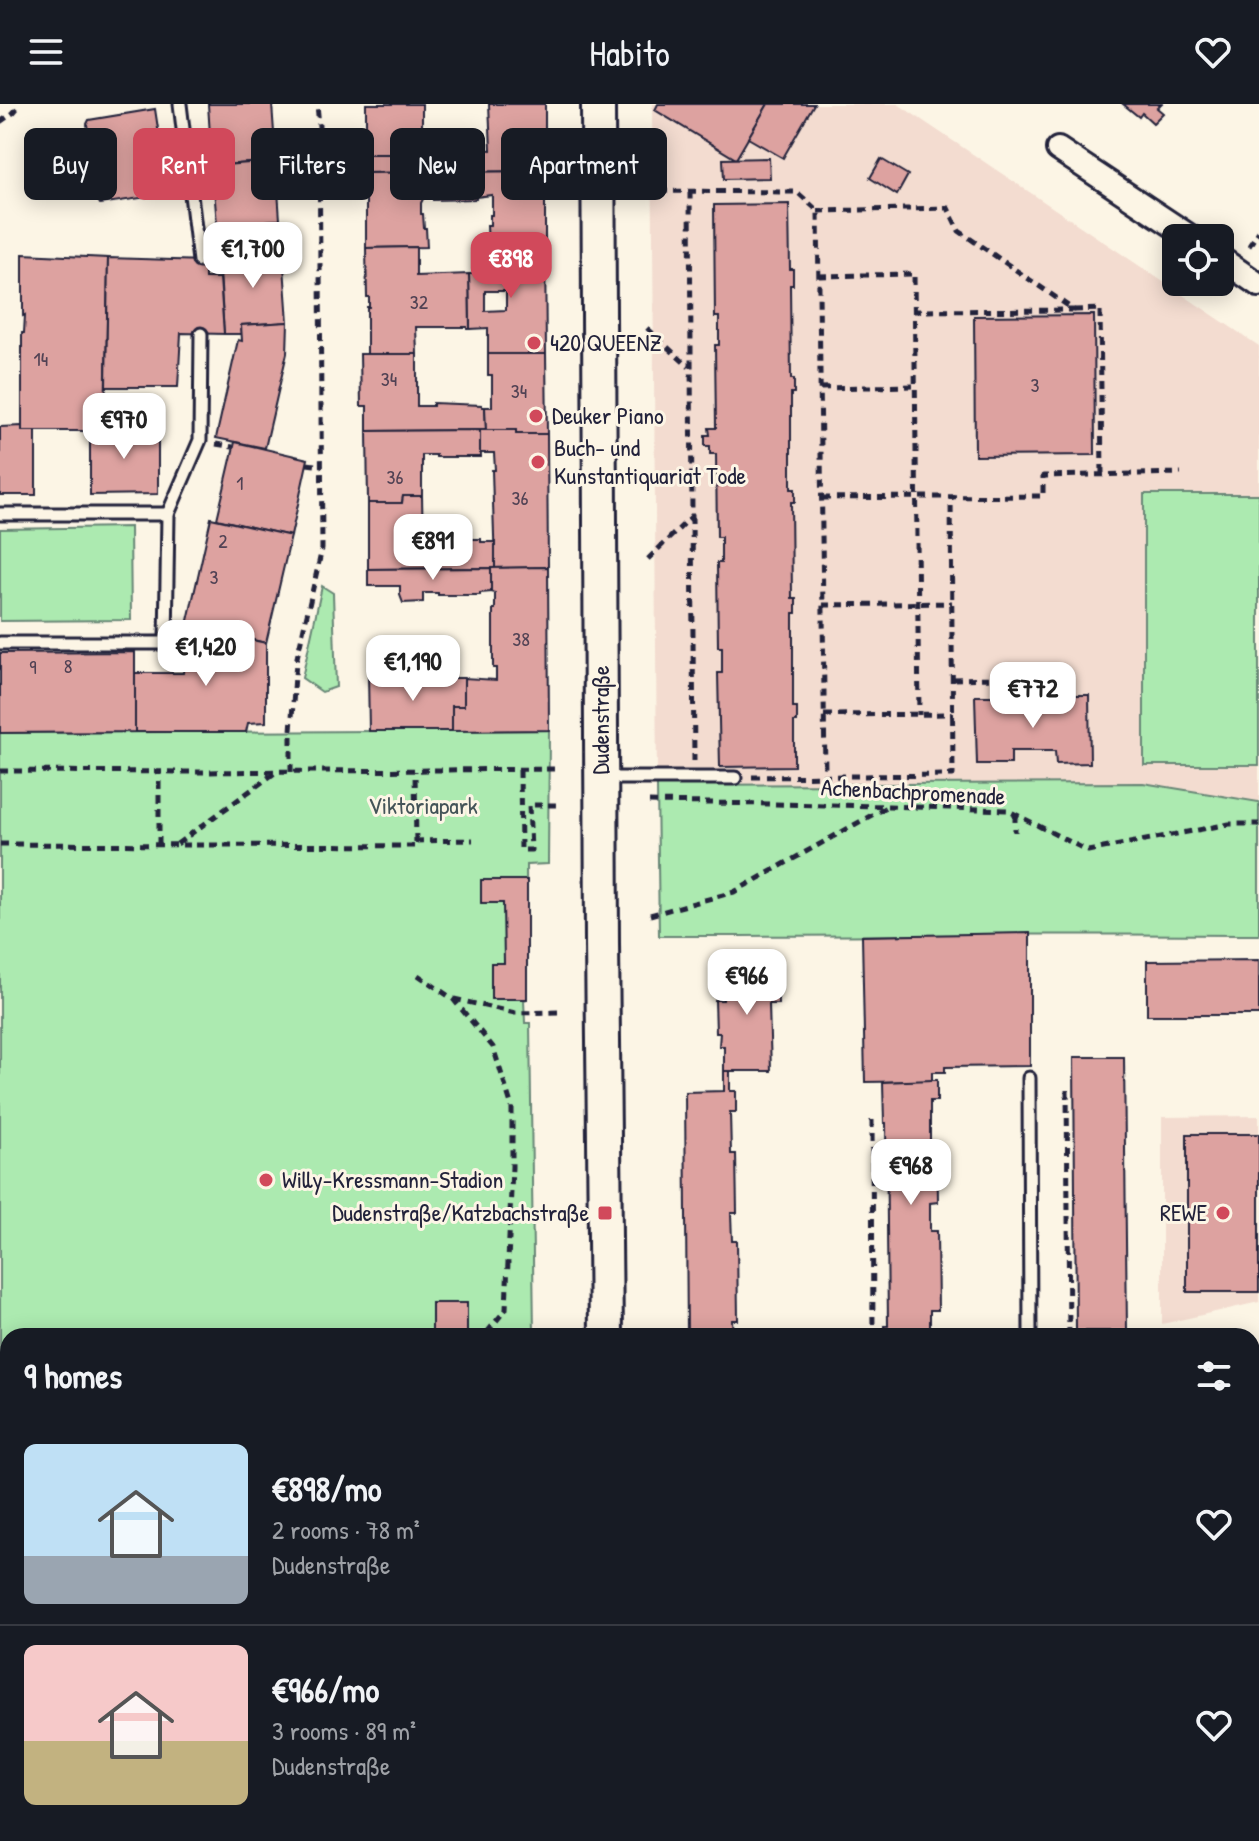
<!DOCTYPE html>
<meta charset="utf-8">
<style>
body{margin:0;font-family:"Patrick Hand",sans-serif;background:#242831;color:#f1f3f6;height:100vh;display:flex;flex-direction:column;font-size:30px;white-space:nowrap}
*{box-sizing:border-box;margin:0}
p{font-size:26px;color:#9ea1a6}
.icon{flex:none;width:44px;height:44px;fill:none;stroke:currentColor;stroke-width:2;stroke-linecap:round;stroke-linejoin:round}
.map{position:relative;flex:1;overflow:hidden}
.panel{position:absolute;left:0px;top:1224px;width:1260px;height:514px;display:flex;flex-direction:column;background:#171b24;border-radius:24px 24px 0 0;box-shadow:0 4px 20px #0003}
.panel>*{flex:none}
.guide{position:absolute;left:24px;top:24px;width:800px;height:72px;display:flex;gap:16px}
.buttons{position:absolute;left:1162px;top:120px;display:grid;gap:16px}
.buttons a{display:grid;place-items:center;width:72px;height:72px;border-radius:12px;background:#171b24;box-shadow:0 4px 20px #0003;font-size:40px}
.price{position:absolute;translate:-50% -68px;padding:0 18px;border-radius:16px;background:#fff;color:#222;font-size:26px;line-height:52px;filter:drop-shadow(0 2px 4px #0008)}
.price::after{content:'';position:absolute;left:50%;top:48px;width:24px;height:18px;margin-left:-12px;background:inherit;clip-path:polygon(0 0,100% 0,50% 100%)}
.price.active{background:#d1495b;color:#fff}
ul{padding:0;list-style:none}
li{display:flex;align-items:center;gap:24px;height:200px;padding:0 24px}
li+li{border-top:2px solid #363941}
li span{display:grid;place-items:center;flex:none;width:224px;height:160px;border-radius:12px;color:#555}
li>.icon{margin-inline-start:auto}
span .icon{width:96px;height:96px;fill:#fffc;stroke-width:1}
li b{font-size:34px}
h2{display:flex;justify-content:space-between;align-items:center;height:96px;padding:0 24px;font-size:34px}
.chip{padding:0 28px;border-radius:12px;background:#171b24;box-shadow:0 4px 20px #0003;font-size:28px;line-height:72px}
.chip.active{background:#d1495b;color:#fff}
header{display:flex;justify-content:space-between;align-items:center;height:104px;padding:0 24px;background:#171b24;font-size:36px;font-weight:600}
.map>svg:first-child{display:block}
</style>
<header><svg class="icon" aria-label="menu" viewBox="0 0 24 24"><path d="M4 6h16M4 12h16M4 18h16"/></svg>Habito<svg class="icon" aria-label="heart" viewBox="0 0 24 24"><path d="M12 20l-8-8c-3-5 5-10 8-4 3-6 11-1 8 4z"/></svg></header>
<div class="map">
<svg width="1259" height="1737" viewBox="0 0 1259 1737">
<rect width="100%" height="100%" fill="#fcf5e5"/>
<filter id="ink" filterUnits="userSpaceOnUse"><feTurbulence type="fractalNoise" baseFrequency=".0125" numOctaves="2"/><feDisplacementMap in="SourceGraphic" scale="16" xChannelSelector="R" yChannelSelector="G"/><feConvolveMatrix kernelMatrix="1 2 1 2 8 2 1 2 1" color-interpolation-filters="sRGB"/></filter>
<g filter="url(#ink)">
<g fill="#f3dcd0">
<polygon points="652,0 898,0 1259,242 1259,698 1143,679 657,681"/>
<polygon points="1259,1012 1259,1198 1162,1220 1162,1013"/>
</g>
<g fill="#aceab0" stroke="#678676" stroke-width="2">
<rect x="1144" y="390" width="115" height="271"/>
<polygon points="130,423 131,516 0,517 0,425"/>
<polygon points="322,482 333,489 336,583 322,588 302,574"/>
<polygon points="549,626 548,760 526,761 527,895 524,896 525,919 530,919 534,1232 8,1232 8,1306 0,1306 0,629"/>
<path d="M1143,679l116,19v133c-200,-2 -400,1 -600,1l-2,-151z"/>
<polygon points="718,1730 813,1730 813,1737 719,1737"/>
</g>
<g fill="#dda2a0" stroke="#22223b" stroke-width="2" fill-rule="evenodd">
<polygon points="208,0 272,0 276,57 212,62"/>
<polygon points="366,0 422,0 422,35 394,36 392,50 366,50"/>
<polygon points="489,0 545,0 545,67 366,69 366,50 392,50 394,36 421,36 421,44 430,44 430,41 476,41 476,45 491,46"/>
<polygon points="658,0 768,0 736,55 655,6"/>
<polygon points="768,0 814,0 783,54 748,34"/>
<polygon points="1123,0 1161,0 1157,4 1163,9 1153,19 1142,9 1139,13"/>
<polygon points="155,5 168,90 100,100 97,95 87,20 89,16"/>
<polygon points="769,54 770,74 724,75 723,55"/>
<polygon points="881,55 908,71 897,91 870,74"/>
<polygon points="276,57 280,116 217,120 212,62"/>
<polygon points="545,67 545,142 488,143 487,121 490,121 490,111 492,111 492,91 476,93 476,95 433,96 433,93 424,93 421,99 421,110 423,110 424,124 426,124 427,143 366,144 366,69"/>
<polygon points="789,100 790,165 793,165 793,181 790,181 791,275 794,275 794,289 791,289 791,385 795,385 795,398 791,398 792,494 796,494 796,509 793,509 793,604 797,604 797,618 794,618 794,662 720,663 718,569 722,569 722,543 718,543 717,459 721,459 721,433 717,433 716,350 710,350 710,342 705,342 705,331 710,331 709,324 716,324 715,241 719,241 719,213 715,213 714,101"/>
<polygon points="280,116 283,148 219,152 217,120"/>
<path d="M545,142l1,108h-58v-26l-18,1 -1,-55h18l1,-27zM485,187h21v19l-21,1z"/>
<polygon points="416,143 416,172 469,170 470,225 467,225 467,223 416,223 417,250 367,250 367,203 369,203 369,193 367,193 366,144"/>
<polygon points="283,148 288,218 241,221 242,230 224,230 219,152"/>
<polygon points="23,150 108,154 105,327 22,327 22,229 24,229 25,211 23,212"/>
<polygon points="108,154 205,157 205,174 220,174 224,230 181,229 178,283 106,283"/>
<polygon points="1094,211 1095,351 975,352 974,212"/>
<polygon points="288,218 287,249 265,344 216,334 238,236 242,237 241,221"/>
<polygon points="360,250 417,250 417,302 433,302 433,299 482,301 482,303 485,303 486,326 367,327 367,302 361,302"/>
<polygon points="488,250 546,250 547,330 516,330 516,326 486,326 485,303 492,303 492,271 488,271"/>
<polygon points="22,322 22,327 36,327 36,391 0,391 0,323"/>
<polygon points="158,322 158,390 90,391 90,327 105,327 105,323"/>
<polygon points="480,326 481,353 436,353 436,351 422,351 422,392 403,392 402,399 368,399 367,327"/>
<polygon points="480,326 516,326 516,330 547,330 548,463 495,464 492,366 495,366 494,349 480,349"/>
<polygon points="235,338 308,355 291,432 217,415"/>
<polygon points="403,392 422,392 423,438 434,438 434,435 481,435 481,438 495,438 495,464 368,465 368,399 402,399"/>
<polygon points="211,414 291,432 266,539 187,521"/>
<polygon points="548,463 549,626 452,627 452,602 464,602 464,574 496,576 496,564 493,564 493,505 495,505 495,489 491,488 491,464"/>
<polygon points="491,464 491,488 480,489 480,491 438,491 438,489 423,489 423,498 403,499 400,491 400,482 368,482 368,465"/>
<polygon points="193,523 266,539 266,618 248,619 246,628 135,628 135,569 183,569"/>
<polygon points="135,548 135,628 0,629 0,549"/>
<polygon points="368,568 391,568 391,574 464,574 464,602 452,602 452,627 369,627"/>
<polygon points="1055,591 1089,591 1090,659 1056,660 1055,647 1011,647 1011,660 977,660 975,592 1010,592 1010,604 1055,604"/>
<polygon points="481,776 527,776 527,895 491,895 491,859 504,859 503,799 481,799"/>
<polygon points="1030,829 1030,962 945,963 945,968 932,968 932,977 865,978 862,832"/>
<polygon points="1259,856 1259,911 1147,911 1147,857"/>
<polygon points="723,862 777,862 778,900 769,900 771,967 724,967 724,942 719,942 720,929 716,929 715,896 723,896"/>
<polygon points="1074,953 1124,953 1127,1227 1076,1227"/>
<polygon points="724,967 730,967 730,987 736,987 736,1008 730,1008 731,1050 736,1050 737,1109 731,1109 732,1137 737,1137 738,1216 732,1216 733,1232 687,1232 685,988 724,987"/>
<polygon points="932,976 937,976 937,997 930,997 930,1038 937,1038 938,1098 930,1099 930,1127 937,1127 938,1206 930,1206 930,1232 884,1232 884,1222 888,1222 886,1019 884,1019 883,978"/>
<rect x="1187" y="1030" width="72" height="158"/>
<rect x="432" y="1199" width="35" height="33"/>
<polygon points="1259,1377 1259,1418 1254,1421 1252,1409 1252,1378"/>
<rect x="0" y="1431" width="8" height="64"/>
<rect x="0" y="1495" width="8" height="129"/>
<rect x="0" y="1624" width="8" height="92"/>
<rect x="19" y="1730" width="25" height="7"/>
<rect x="148" y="1730" width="23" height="7"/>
<rect x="171" y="1730" width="27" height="7"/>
<polygon points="301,1730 327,1730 328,1737 301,1737"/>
<rect x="466" y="1730" width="50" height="7"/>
<rect x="665" y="1730" width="45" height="7"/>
</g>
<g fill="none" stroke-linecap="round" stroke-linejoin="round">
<defs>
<g id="lane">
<polyline points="180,0 199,157"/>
<polyline points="0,410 168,410 166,539 0,539"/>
<polyline points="168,410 200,336 201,230"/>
<polyline points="606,674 735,674"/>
<polyline points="1029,974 1030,1232"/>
<polyline points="1252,1672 1259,1671"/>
<polyline points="845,1730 845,1737"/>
<polyline points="1237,1730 1238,1737"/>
<polyline points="970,1737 1066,1730"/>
</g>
<g id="street">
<polyline points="1058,45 1192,134"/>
<polyline points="1220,154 1259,181"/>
</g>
<g id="secondary">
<polyline points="598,0 602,839 606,1232"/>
<polyline points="1252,1296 1259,1294"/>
<polyline points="1252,1332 1259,1330"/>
<polyline points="0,1383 8,1383"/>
<polyline points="611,1730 611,1737"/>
</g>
</defs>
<use href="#lane" stroke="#22223b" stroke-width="17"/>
<use href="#street" stroke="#22223b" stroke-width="28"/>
<use href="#secondary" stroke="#22223b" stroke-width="38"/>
<g stroke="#22223b" stroke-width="5" stroke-dasharray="8 6" stroke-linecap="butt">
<polyline points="0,18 13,9 21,0"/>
<polyline points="646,87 797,88 818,107 825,671"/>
<polyline points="818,107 948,104 959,127 1074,206 914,207"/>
<polyline points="1249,142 1259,127"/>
<polyline points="819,172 914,170 919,611"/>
<polyline points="1074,206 1100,205 1102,371"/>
<polyline points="647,224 689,263"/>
<polyline points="821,284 915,282"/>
<polyline points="216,340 233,343"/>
<polyline points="307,360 322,362"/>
<polyline points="822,394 1043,392 1043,372 1181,369"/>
<polyline points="692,412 694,657"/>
<polyline points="648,455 692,412 690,88"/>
<polyline points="823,501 952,499"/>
<polyline points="953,575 1036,573 1037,601"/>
<polyline points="824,611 953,610"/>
<polyline points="520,666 521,746 531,746 529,701 557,701"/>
<polyline points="0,667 199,668 557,665"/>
<polyline points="291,668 291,627 296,558 322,445 319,22 317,0"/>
<polyline points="752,673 953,671 951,392"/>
<polyline points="649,698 889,702 1007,706 1088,747 1229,720 1259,720"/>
<polyline points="1015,710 1015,728"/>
<polyline points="415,737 473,736"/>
<polyline points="0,740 416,742 415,667"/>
<polyline points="177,740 276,668"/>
<polyline points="159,741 159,668"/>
<polyline points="650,811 734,788 888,702"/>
<polyline points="418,871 453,895 493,943 512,1003 512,1063 506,1205 484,1232"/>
<polyline points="454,895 515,909 558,908"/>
<polyline points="1067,986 1069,1232"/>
<polyline points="872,1016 873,1232"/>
<polyline points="0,1293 8,1293"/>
<polyline points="715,1730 715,1737"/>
</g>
<use href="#lane" stroke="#fcf5e5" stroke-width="11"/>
<use href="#street" stroke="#fcf5e5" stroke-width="22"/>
<use href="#secondary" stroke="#fcf5e5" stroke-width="32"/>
</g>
</g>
<g fill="#d1495b" stroke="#fcf5e5" stroke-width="3">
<circle cx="534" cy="239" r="8"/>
<circle cx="536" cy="312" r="8"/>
<circle cx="538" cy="358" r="8"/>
<circle cx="266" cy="1076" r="8"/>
<rect x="597" y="1101" width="16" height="16" rx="4"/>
<circle cx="1223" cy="1109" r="8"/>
</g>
<g text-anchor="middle" stroke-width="6" stroke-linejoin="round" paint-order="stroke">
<g font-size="20" fill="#514254">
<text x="419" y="205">32</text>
<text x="41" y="262">14</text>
<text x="389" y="282">34</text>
<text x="1035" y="288">3</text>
<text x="519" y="294">34</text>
<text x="395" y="380">36</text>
<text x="240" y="386">1</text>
<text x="520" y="401">36</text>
<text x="223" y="444">2</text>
<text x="214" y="480">3</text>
<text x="521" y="542">38</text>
<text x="68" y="569">8</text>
<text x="33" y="570">9</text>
</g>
<g font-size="24" fill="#22223b" stroke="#fcf5e5" text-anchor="start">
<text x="550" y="247">420 QUEENZ</text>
<text x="552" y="320">Deuker Piano</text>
<text x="554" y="352">Buch- und<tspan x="554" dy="28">Kunstantiquariat Tode</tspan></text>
<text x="282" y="1084">Willy-Kressmann-Stadion</text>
<text x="589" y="1117" text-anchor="end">Dudenstraße/Katzbachstraße</text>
<text x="1207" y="1117" text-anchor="end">REWE</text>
</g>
<g font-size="24" fill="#22223b" stroke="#fcf5e5">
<text transform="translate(601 616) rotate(-90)" y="8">Dudenstraße</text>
<text transform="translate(913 688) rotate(3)" y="8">Achenbachpromenade</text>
</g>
<g font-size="24" fill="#445458" stroke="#fcf5e5">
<text x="423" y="710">Viktoriapark</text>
</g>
</g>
</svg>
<div class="buttons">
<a><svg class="icon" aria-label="locate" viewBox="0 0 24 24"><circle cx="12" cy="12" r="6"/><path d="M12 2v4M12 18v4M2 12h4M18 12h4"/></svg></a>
</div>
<b class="price" style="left:253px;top:186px">€1,700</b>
<b class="price active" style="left:511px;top:196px">€898</b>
<b class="price" style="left:124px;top:357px">€970</b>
<b class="price" style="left:433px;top:478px">€891</b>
<b class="price" style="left:206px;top:584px">€1,420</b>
<b class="price" style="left:413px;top:599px">€1,190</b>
<b class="price" style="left:1033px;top:626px">€772</b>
<b class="price" style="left:747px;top:913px">€966</b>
<b class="price" style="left:911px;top:1103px">€968</b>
<div class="guide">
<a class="chip">Buy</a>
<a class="chip active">Rent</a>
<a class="chip">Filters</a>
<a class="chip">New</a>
<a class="chip">Apartment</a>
</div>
<section class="panel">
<h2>9 homes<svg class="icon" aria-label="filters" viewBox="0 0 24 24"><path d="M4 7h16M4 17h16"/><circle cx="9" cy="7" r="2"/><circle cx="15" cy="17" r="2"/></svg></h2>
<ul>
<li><span style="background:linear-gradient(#bfe0f5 70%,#9aa5b1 0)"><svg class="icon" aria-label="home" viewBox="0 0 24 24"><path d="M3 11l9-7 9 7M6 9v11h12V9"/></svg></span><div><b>€898/mo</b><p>2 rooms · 78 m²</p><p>Dudenstraße</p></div><svg class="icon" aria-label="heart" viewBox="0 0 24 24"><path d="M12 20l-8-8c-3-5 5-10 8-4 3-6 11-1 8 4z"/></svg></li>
<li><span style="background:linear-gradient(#f6c9c9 60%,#c2b280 0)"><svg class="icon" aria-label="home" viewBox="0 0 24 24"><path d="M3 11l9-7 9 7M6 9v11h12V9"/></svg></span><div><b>€966/mo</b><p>3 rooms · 89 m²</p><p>Dudenstraße</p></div><svg class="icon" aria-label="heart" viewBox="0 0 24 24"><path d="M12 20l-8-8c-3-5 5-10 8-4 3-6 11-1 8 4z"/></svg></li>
</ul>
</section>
</div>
